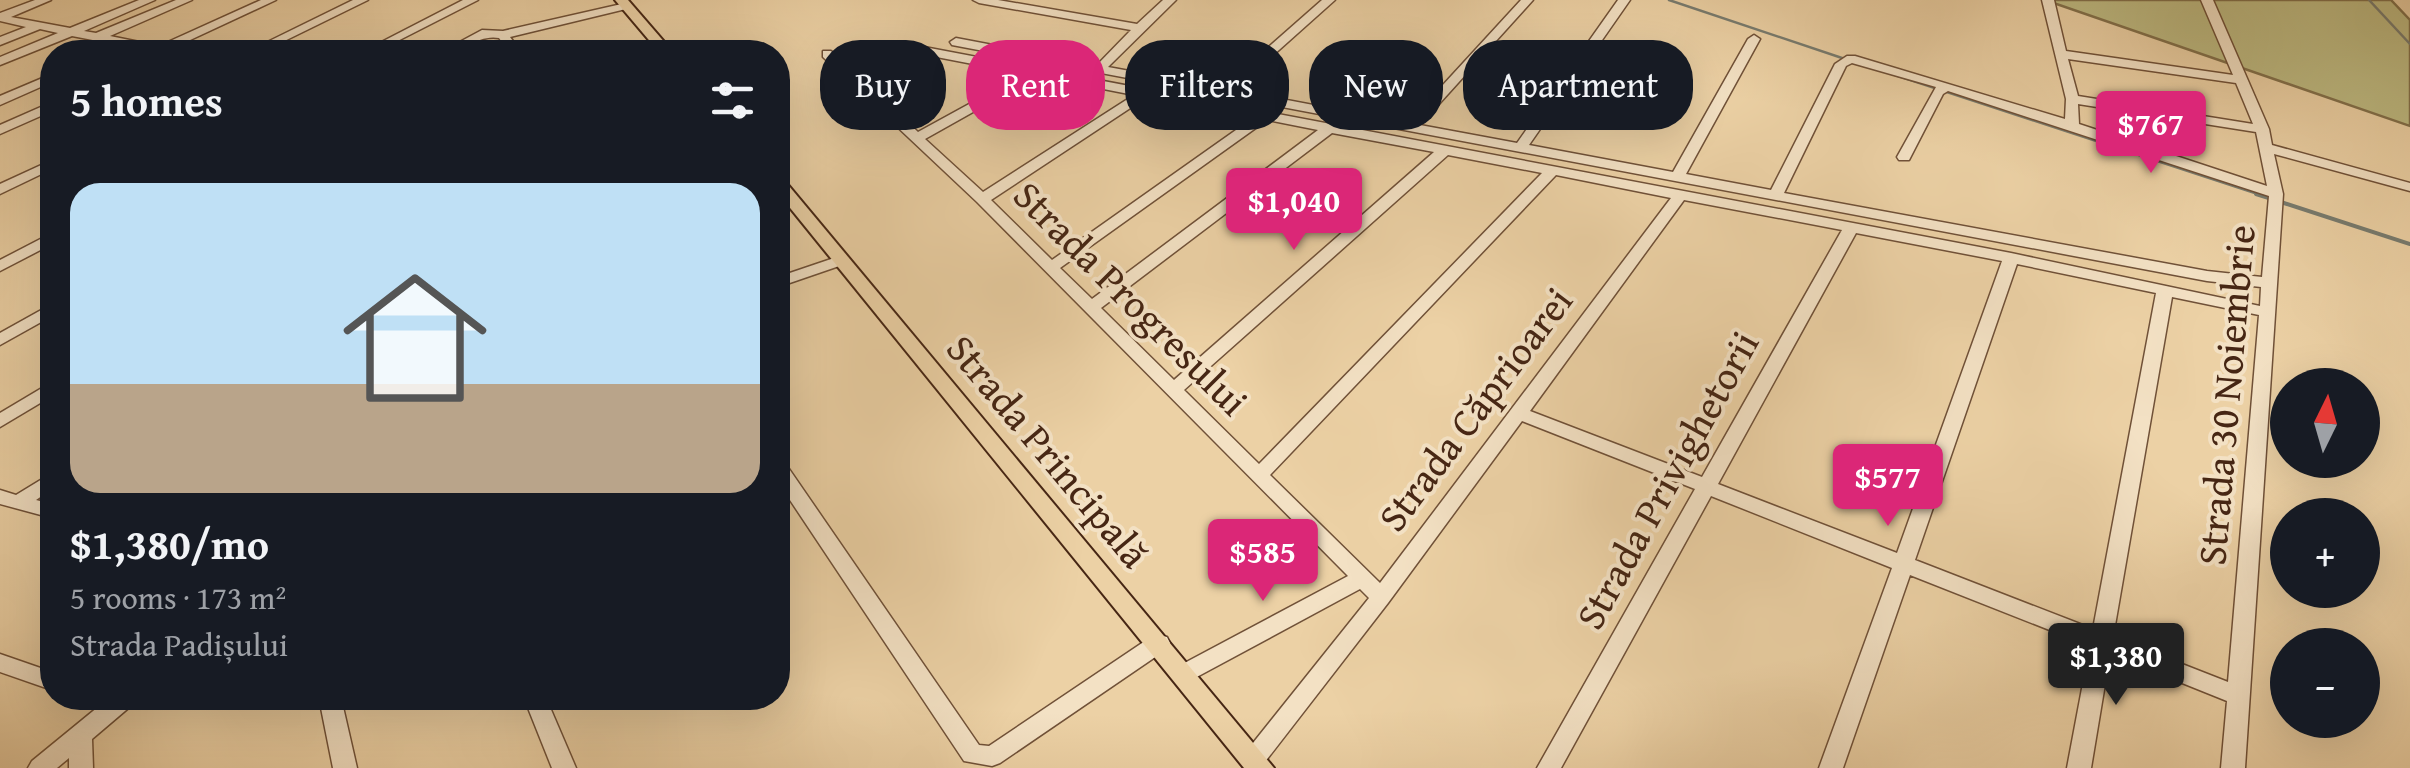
<!DOCTYPE html>
<meta charset="utf-8">
<style>
body{margin:0;font-family:"Gentium Book Plus",serif;background:#242831;color:#f1f3f6;height:100vh;display:flex;flex-direction:column;font-size:38px;white-space:nowrap}
*{box-sizing:border-box;margin:0}
p{font-size:32px;color:#9ea1a6}
.icon{flex:none;width:55px;height:55px;fill:none;stroke:currentColor;stroke-width:2;stroke-linecap:round;stroke-linejoin:round}
.map{position:relative;flex:1;overflow:hidden}
.details{position:absolute;left:40px;top:40px;width:750px;height:670px;display:flex;flex-direction:column;background:#171b24;border-radius:40px;box-shadow:0 10px 40px #0002}
.details>*{flex:none}
.banner{position:absolute;left:820px;top:40px;width:950px;height:90px;display:flex;gap:20px}
.needle{width:65px;rotate:5deg}
.buttons{position:absolute;left:2270px;top:368px;display:grid;gap:20px}
.buttons a{display:grid;place-items:center;width:110px;height:110px;border-radius:50%;background:#171b24;box-shadow:0 10px 40px #0002;font-size:50px}
.price{position:absolute;translate:-50% -85px;padding:0 22px;border-radius:10px;background:#db2777;color:#fff;font-size:32px;line-height:65px;filter:drop-shadow(0 2px 5px #0008)}
.price::after{content:'';position:absolute;left:50%;top:60px;width:30px;height:22px;margin-left:-15px;background:inherit;clip-path:polygon(0 0,100% 0,50% 100%)}
.price.on{background:#222;color:#fff}
ul{padding:0;list-style:none}
li{display:grid;align-content:center;gap:20px;height:530px;padding:0 30px}
li+li{border-top:2px solid #363941}
li span{display:grid;place-items:center;height:310px;border-radius:30px;color:#555}
li>.icon{margin-inline-start:auto}
span .icon{width:180px;height:180px;fill:#fffc;stroke-width:1}
li b{font-size:42px}
h2{display:flex;justify-content:space-between;align-items:center;height:120px;padding:0 30px;font-size:42px}
.tag{padding:0 35px;border-radius:40px;background:#171b24;box-shadow:0 10px 40px #0002;font-size:35px;line-height:90px}
.tag.on{background:#db2777;color:#fff}
.map>svg:first-child{display:block}
</style>
<div class="map">
<svg width="2410" height="768" viewBox="0 0 2410 768">
<rect width="100%" height="100%" fill="#ecd1a5"/>
<filter id="stains"><feTurbulence type="fractalNoise" baseFrequency=".002" numOctaves="4"/><feColorMatrix values="0 0 0 0 .2 0 0 0 0 .09 0 0 0 0 .02 0 0 0 .5 -.17"/></filter>
<radialGradient id="worn" r=".72"><stop offset=".6" stop-color="#630" stop-opacity="0"/><stop offset="1" stop-color="#630" stop-opacity=".3"/></radialGradient>
<polygon fill="#bdba82" stroke="#82704b" stroke-width="2.5" points="2045,0 2391,0 2410,20 2410,126"/>
<g fill="none" stroke-linecap="round" stroke-linejoin="round">
<g stroke="#787c70" stroke-width="2.5">
<polyline points="1669,0 1845,59"/>
<polyline points="2369,0 2410,44"/>
<polyline points="1892,74 2264,196"/>
</g>
<g stroke="#787c70" stroke-width="4">
<polyline points="2256,194 2272,199"/>
<polyline points="2281,202 2410,244"/>
</g>
<defs>
<g id="minor">
<polygon points="35,0 51,0 11,17 70,28 139,0 155,0 84,31 96,33 176,0 192,0 110,36 159,46 261,0 276,0 173,48 179,52 155,52 72,36 0,65 0,57 58,33 40,29 0,45 0,37 26,27 0,21 0,13"/>
<polygon points="353,0 368,0 262,52 247,52"/>
<polygon points="463,0 478,0 376,52 362,52"/>
<path d="M973,0h25l139,24 26,-24h13l-68,67 114,21 100,-88h13l-101,90 174,33 113,-123h12l-113,125 97,18 101,-143h12l-101,145 144,27 75,-133 6,-4 6,4 -74,135 85,16 64,-126 12,-8h8l210,63 1,-20 -24,-99h12l12,51 167,24 -32,-75h12l56,129 3,16 138,38v8l-136,-37 9,40 -38,574h-24l6,-67 -117,-47 -19,114h-24l23,-122 -180,-71 -67,193h-24l73,-200 -181,-72 -150,272h-24l158,-279 -173,-68 -134,182 -127,164h-16l-4,-7 4,-7 124,-155 -9,-9 -167,90 -8,3 -8,-3 -3,-6 3,-6 171,-91 -371,-374 -154,-145v-6h8l27,25 61,-30 1092,207 249,53 1,-19 -54,-6 -1255,-236 -2,-3 6,-4 141,27 34,-35 -152,-27zM921,54l103,20 -106,58 -53,-49zM2068,59l168,24 17,41 -175,-28zM1852,63l84,24 -39,70 2,3h10l34,-66 5,-3 321,105 -7,81 -55,-6 -423,-78 62,-127zM1037,76l97,19 -151,97 -58,-53zM1147,97l106,21 -201,142 -61,-60zM2078,104l178,28 11,54 -188,-62zM1267,120l51,10 -226,169 -32,-31zM1332,133l102,19 -260,228 -73,-72zM1448,155l94,18 -283,291 -75,-74zM1556,175l115,23 -291,385 -110,-108zM1684,200l158,30 -140,247 -172,-66zM1856,233l146,28 -105,292 -179,-69zM2017,264l139,29 -63,336 -178,-69zM2172,297l87,18 -31,367 -115,-45z"/>
<path d="M626,3l6,3 -2,2 -120,29 11,15h-12l-10,-14c-21,-4 -36,15 -58,14l41,-22 21,1z"/>
<polygon points="52,74 52,82 0,105 0,96"/>
<polygon points="52,102 52,111 0,134 0,125"/>
<polygon points="52,160 52,169 0,194 0,184"/>
<polygon points="52,233 52,244 0,271 0,260"/>
<polygon points="840,256 848,261 845,264 778,287 778,277"/>
<polygon points="52,304 52,316 0,345 0,333"/>
<polygon points="52,382 52,396 0,427 0,413"/>
<polygon points="778,462 785,463 979,745 989,746 1151,637 1159,635 1167,637 1170,643 1167,649 1000,763 992,766 964,761 778,482"/>
<polygon points="52,473 52,489 36,500 52,504 52,518 0,504 0,490 16,495"/>
<polygon points="0,654 52,672 52,690 0,672"/>
<polygon points="109,698 135,698 132,705 92,739 93,768 69,768 69,758 57,768 28,768 32,761"/>
<polygon points="319,698 341,698 357,768 333,768"/>
<polygon points="524,698 546,698 576,768 552,768"/>
</g>
<g id="major">
<polygon points="615,0 628,0 673,52 659,52"/>
<polygon points="778,178 784,180 1274,768 1244,768 778,193"/>
</g>
</defs>
<use href="#minor" stroke="#705138" stroke-width="3"/>
<use href="#major" stroke="#462614" stroke-width="4"/>
<use href="#minor" fill="#f3e1c4" fill-rule="evenodd"/>
<use href="#major" fill="#ecd1a5" fill-rule="evenodd"/>
</g>
<g text-anchor="middle" stroke-width="8" stroke-linejoin="round" paint-order="stroke">
<g font-size="40" fill="#462614" stroke="#f3e1c4">
<text transform="translate(1131 298) rotate(45)" y="14">Strada Progresului</text>
<text transform="translate(2226 395) rotate(-85)" y="14">Strada 30 Noiembrie</text>
<text transform="translate(1475 409) rotate(-53)" y="14">Strada Căprioarei</text>
<text transform="translate(1048 451) rotate(50)" y="14">Strada Principală</text>
<text transform="translate(1667 480) rotate(-61)" y="14">Strada Privighetorii</text>
</g>
</g>
<rect width="100%" height="100%" filter="url(#stains)"/>
<rect width="100%" height="100%" fill="url(#worn)"/>
</svg>
<div class="buttons">
<a><svg class="needle" viewBox="-14 -14 28 28"><path d="M0-13l5 13h-10z" fill="#e53935"/><path d="M0 13l5-13h-10z" fill="#9ea1a6"/></svg></a>
<a>+</a>
<a>−</a>
</div>
<b class="price" style="left:2151px;top:176px">$767</b>
<b class="price" style="left:1294px;top:253px">$1,040</b>
<b class="price" style="left:1888px;top:529px">$577</b>
<b class="price" style="left:1263px;top:604px">$585</b>
<b class="price on" style="left:2116px;top:708px">$1,380</b>
<div class="banner">
<a class="tag">Buy</a>
<a class="tag on">Rent</a>
<a class="tag">Filters</a>
<a class="tag">New</a>
<a class="tag">Apartment</a>
</div>
<section class="details">
<h2>5 homes<svg class="icon" aria-label="filters" viewBox="0 0 24 24"><path d="M4 7h16M4 17h16"/><circle cx="9" cy="7" r="2"/><circle cx="15" cy="17" r="2"/></svg></h2>
<ul>
<li><span style="background:linear-gradient(#bfe0f5 65%,#b9a48a 0)"><svg class="icon" aria-label="home" viewBox="0 0 24 24"><path d="M3 11l9-7 9 7M6 9v11h12V9"/></svg></span><div><b>$1,380/mo</b><p>5 rooms · 173 m²</p><p>Strada Padișului</p></div></li>
</ul>
</section>
</div>
